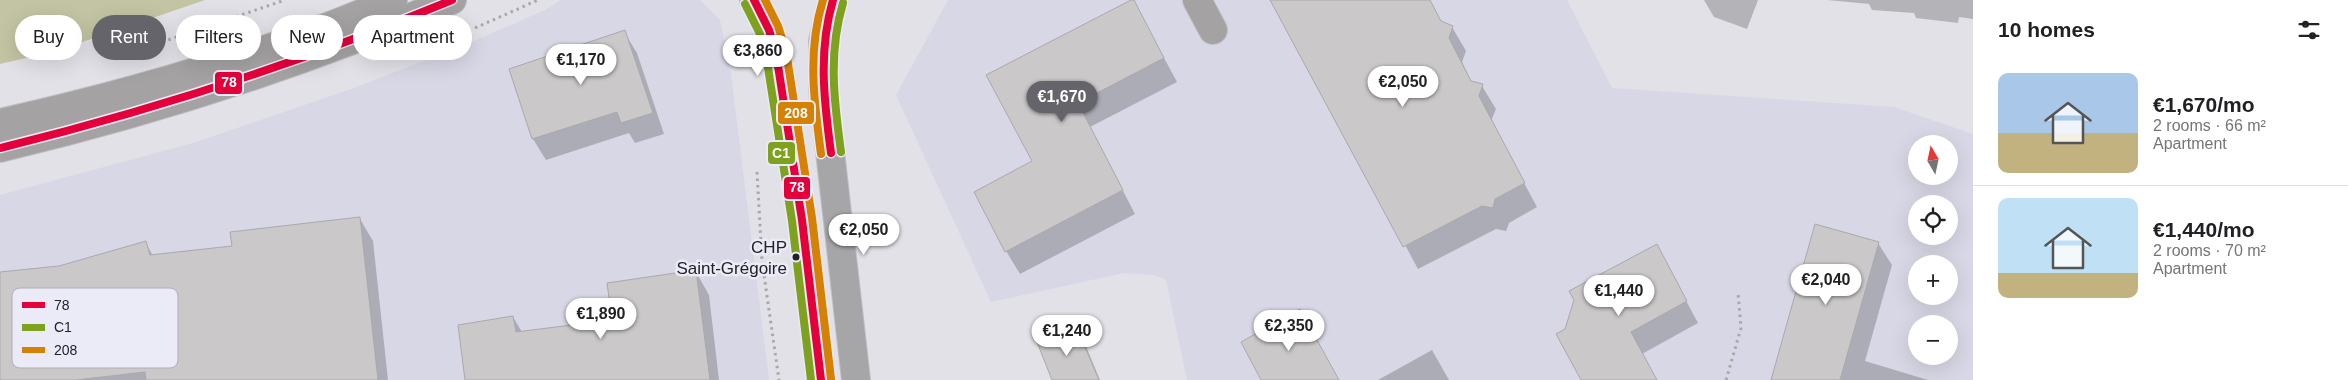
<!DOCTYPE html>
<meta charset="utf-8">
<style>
body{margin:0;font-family:Arial,sans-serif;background:#f6f6f6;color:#202124;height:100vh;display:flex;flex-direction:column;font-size:19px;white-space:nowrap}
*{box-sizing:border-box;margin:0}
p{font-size:16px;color:#757577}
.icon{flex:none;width:28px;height:28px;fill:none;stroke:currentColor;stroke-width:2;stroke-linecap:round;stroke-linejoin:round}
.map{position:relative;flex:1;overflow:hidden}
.panel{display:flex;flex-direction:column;background:#fff;width:375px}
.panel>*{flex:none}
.banner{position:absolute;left:15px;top:15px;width:475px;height:45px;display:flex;gap:10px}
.needle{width:32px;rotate:351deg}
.tools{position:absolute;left:1908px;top:135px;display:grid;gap:10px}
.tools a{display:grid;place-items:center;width:50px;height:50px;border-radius:50%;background:#fff;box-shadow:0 5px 20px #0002;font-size:25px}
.price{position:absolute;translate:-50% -42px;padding:0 11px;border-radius:18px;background:#fff;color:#222;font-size:16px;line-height:32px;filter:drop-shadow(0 1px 2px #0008)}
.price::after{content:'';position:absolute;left:50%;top:30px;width:15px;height:11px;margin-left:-8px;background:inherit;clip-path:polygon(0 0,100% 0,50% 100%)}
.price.current{background:#65646a;color:#fff}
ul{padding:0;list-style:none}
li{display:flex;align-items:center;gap:15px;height:125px;padding:0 25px}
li+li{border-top:1px solid #e0e0e0}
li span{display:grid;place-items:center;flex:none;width:140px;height:100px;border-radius:10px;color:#555}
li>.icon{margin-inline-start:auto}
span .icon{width:60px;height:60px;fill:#fffc;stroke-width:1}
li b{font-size:21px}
h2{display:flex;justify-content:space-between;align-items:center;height:60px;padding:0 25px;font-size:21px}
.tag{padding:0 18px;border-radius:22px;background:#fff;box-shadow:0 5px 20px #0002;font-size:18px;line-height:45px}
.tag.current{background:#65646a;color:#fff}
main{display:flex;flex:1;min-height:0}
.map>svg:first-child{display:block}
</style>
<main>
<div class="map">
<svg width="1973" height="380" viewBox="0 0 1973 380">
<rect width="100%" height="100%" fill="#e1e1e7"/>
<g fill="#d8d7e5" fill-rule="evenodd">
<polygon points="561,0 700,0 720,20 731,74 769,380 0,380 0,195 193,143 354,88 465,45 545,10"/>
<path d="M948,0h619l45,88 282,19 79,27v246h-786l-21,-100 -11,-5 -31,-2 -133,29 -95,-207zM1916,144h33v32h-33zM1916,204h33v32h-33zM1916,264h33v32h-33zM1916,324h33v32h-33z"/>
</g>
<polygon fill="#c3c4a3" points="0,0 205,0 56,51 0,64"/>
<g fill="#0003">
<polygon points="1133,0 1177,82 1090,127 1135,214 1020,274 1006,251 1033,162"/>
<polygon points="1273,0 1429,0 1442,23 1452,27 1466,51 1462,62 1472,83 1482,86 1496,109 1491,121 1537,207 1509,223 1506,231 1496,229 1418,269"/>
<polygon points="1704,0 1758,0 1747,29 1714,17"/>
<polygon points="1827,0 1973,0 1973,19 1959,17 1958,23 1916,18 1914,13 1872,10 1869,4"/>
<polygon points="624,32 637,53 664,134 635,143 629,133 546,160 533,139 510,70"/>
<polygon points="360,219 373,241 388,380 0,380 0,273 60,267 145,242 153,256 234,247"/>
<polygon points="1878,243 1892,265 1865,361 1928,380 1772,380"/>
<polygon points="1668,267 1698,323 1642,354 1656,380 1582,380 1567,329 1575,300"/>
<polygon points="696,272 709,295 719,380 466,380 513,317 522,332 614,321"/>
<polygon points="1075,328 1086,346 1100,380 1054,380"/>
<polygon points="1432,350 1449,380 1378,380"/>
</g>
<g fill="#cbc8ca" stroke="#aaa8aa">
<polygon points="1131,0 1134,0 1164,58 1078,103 1123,190 1005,252 974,192 1032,161 986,75"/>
<polygon points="1270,0 1430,0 1441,21 1453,26 1449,38 1471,81 1483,84 1479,96 1525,183 1495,199 1493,208 1482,206 1403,247"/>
<polygon points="625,30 653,113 621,123 617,112 532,139 509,69"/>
<polygon points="360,217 378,380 146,380 145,372 76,380 0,380 0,272 59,266 146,241 150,255 232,246 230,232"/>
<polygon points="1815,224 1879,242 1840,380 1771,380"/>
<polygon points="1657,244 1687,301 1631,332 1657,380 1581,380 1556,334 1565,329 1574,300 1569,291"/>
<polygon points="696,270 710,380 465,380 458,325 513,316 516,332 612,320 607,283"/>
<polygon points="1300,309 1339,380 1261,380 1241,342"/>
<polygon points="1076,326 1099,380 1052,380 1037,342"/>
</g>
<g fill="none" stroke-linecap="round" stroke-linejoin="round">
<defs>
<g id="minor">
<polyline points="1197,0 1213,30"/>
<path d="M0,123c133,-30 268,-68 393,-123"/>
<path d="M0,148c155,-37 305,-85 452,-148"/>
</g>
<g id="major">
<polyline points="754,0 769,30 776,53 802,220 821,380"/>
<polyline points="833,0 823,41 823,90 856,380"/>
</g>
</defs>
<use href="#minor" stroke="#bfbfc3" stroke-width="30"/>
<use href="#major" stroke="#bfbfc3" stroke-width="30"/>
<g stroke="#a9a7ab" stroke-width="3" stroke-dasharray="2.5 4" stroke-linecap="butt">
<polyline points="475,28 538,0"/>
<polyline points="156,44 285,0"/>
<polyline points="757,172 762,261 779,380"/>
<polyline points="1726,380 1741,328 1738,293"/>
</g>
<use href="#minor" stroke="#a4a2a3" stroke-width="28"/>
<use href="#major" stroke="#a6a5a7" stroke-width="28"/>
<defs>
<g id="bus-1">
<polyline points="754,0 769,30 776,53 802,220 821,380"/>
<path d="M0,148c155,-38 305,-87 452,-148"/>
<path d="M831,153c-7,-52 -13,-102 2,-153"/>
</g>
<g id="bus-2">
<polyline points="745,4 760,34 766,55 792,221 811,380"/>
<path d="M841,152c-7,-51 -13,-99 2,-149"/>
</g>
<g id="bus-3">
<polyline points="765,0 778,26 786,51 812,218 831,379"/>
<path d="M821,154c-7,-52 -14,-103 2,-154"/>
</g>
</defs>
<use href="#bus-1" stroke="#ebebf7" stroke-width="11"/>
<use href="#bus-2" stroke="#ebebf7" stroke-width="11"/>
<use href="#bus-3" stroke="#ebebf7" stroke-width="11"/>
<use href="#bus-1" stroke="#e4003a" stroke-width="8"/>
<use href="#bus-2" stroke="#7ea120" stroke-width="8"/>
<use href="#bus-3" stroke="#d48106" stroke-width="8"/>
</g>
<circle fill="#222126" stroke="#ebebf7" stroke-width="2" cx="796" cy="257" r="4.5"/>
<g text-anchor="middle" stroke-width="5" stroke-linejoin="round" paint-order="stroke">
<g font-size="17" fill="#222126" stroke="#ebebf7" text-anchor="end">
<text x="787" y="253">CHP<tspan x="787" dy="21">Saint-Grégoire</tspan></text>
</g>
</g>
<rect x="12" y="288" width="166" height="80" rx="8" fill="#ebebf7" stroke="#afaeb8" stroke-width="1"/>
<rect x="22" y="302" width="23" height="6" fill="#e4003a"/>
<rect x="22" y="324" width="23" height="7" fill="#7ea120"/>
<rect x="22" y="347" width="23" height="6" fill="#d48106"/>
<g font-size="14" fill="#222126">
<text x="54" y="310">78</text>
<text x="54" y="332">C1</text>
<text x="54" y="355">208</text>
</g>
<g stroke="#ebebf7" stroke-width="2">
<rect x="214" y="71" width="29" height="24" rx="5" fill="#e4003a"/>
<rect x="777" y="101" width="38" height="24" rx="5" fill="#d48106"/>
<rect x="767" y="141" width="29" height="24" rx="5" fill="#7ea120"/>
<rect x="783" y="176" width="28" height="24" rx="5" fill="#e4003a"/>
</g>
<g font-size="14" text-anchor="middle" font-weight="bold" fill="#fff">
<text x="229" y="87">78</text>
<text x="796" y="118">208</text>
<text x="781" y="158">C1</text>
<text x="797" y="192">78</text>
</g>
</svg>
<div class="tools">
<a><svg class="needle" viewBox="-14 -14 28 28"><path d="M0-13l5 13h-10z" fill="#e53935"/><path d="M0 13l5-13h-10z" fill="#757577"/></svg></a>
<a><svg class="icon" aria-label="locate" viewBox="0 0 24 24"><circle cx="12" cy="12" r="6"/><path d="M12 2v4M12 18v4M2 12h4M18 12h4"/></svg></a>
<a>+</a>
<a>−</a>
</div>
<b class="price" style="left:758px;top:77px">€3,860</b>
<b class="price" style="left:581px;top:86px">€1,170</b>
<b class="price" style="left:1403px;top:108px">€2,050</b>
<b class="price current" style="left:1062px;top:123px">€1,670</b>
<b class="price" style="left:864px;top:256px">€2,050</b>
<b class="price" style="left:1826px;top:306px">€2,040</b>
<b class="price" style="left:1619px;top:317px">€1,440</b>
<b class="price" style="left:601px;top:340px">€1,890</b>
<b class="price" style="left:1289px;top:352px">€2,350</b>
<b class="price" style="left:1067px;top:357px">€1,240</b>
<div class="banner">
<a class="tag">Buy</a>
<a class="tag current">Rent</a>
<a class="tag">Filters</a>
<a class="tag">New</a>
<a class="tag">Apartment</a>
</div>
</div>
<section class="panel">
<h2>10 homes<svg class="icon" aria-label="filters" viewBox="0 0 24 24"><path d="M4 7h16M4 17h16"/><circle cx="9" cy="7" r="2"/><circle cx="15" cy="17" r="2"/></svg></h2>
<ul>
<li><span style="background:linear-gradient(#a9c7e8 60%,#c2b280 0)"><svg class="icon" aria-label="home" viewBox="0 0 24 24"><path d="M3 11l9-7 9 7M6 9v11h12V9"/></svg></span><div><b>€1,670/mo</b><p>2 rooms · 66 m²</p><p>Apartment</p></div></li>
<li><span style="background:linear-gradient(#bfe0f5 75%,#c2b280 0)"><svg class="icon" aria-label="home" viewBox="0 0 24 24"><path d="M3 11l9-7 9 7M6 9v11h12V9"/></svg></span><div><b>€1,440/mo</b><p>2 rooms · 70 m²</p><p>Apartment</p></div></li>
</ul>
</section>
</main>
